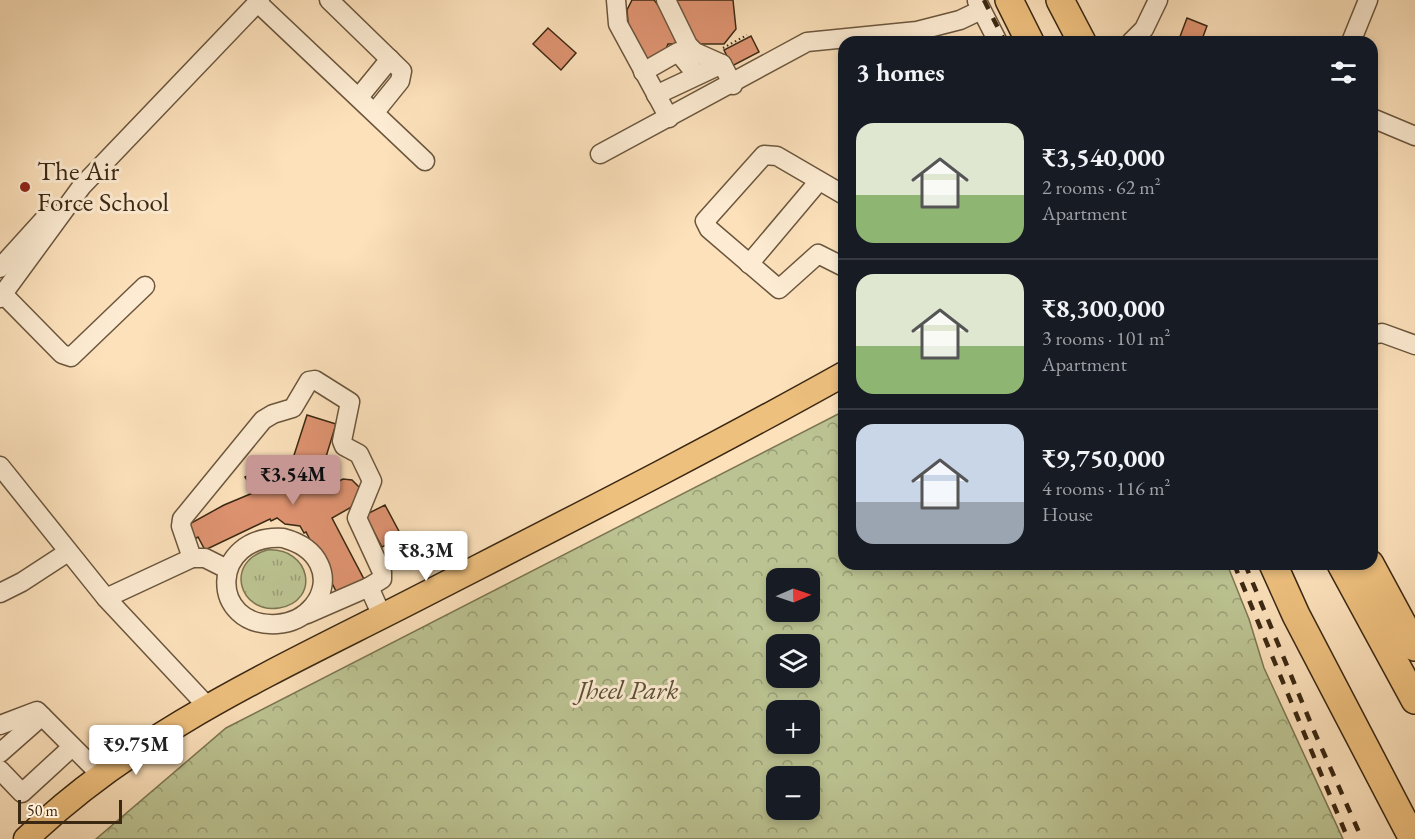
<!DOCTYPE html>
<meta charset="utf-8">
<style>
body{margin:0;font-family:"EB Garamond",serif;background:#20242c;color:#f1f3f6;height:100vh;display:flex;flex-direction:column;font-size:22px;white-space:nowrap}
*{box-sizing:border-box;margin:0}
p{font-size:20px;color:#9ea1a6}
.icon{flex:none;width:33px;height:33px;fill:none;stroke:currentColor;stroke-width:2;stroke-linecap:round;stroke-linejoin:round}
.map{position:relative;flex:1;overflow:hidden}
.drawer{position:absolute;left:838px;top:36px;width:540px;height:534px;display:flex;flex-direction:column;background:#171b24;border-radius:18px;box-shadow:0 3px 9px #0003}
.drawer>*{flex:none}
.needle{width:39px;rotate:88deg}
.tools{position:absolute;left:766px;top:568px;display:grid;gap:12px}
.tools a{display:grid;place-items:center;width:54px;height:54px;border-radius:12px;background:#171b24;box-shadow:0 3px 9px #0003;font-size:30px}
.scale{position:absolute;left:18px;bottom:15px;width:104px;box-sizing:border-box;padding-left:6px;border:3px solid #3b2813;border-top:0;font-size:16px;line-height:21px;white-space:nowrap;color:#3b2813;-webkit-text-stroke:4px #fdecd3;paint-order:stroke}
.price{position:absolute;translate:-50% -51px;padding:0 14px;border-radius:6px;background:#fff;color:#222;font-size:20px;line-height:39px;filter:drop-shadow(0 2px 3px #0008)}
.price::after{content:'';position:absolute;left:50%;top:36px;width:18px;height:14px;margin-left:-9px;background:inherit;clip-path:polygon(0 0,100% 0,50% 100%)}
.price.current{background:#c59692;color:#111}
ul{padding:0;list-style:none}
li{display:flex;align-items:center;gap:18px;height:150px;padding:0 18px}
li+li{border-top:2px solid #363941}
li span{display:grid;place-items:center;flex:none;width:168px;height:120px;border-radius:18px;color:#555}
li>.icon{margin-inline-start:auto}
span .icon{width:72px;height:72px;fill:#fffc;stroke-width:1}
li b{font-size:26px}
h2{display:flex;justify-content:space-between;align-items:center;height:72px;padding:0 18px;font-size:26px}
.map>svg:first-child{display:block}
</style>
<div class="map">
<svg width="1415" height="839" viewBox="0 0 1415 839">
<defs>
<pattern id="grass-tufts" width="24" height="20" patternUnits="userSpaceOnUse" patternTransform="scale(1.5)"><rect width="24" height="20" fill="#bcc392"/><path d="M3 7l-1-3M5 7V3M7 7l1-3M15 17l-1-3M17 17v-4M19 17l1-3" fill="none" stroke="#9a9e76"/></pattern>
<pattern id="park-crowns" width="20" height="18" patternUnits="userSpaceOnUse" patternTransform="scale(1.5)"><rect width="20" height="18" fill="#bcc392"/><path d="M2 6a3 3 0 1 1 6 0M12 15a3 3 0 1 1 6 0" fill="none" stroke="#9a9e76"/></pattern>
</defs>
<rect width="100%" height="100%" fill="#fce1bb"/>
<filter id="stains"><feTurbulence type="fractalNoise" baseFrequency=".00333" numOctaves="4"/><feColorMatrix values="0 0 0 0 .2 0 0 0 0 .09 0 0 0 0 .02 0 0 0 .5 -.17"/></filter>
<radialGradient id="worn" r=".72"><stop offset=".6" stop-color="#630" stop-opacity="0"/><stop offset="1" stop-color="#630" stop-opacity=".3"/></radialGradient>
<path fill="url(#grass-tufts)" stroke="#7c7652" stroke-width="1.5" d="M267,550c44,-3 54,51 12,58 -40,6 -55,-46 -12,-58z"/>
<path fill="url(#park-crowns)" stroke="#7c7652" stroke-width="1.5" fill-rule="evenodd" d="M844,411v153h320l2,3 6,-3h55l22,55 15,49 79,171h-1247l130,-111zM777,579h33v33h-33zM777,645h33v33h-33zM777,711h33v33h-33zM777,777h33v33h-33z"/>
<g fill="#df9371" stroke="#3b2813" stroke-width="1.5">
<polygon points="632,0 654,0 658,5 661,0 733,0 736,29 724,44 668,44 666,49 645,61 626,23 628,22 627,10"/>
<polygon points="1187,18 1207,26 1201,42 1178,42"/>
<polygon points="548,28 576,53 561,70 533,44"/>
<polygon points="751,36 759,52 732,66 724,50"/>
<polygon points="307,415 336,424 315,493 343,479 352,480 360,488 355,505 332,518 366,583 338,595 306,532 304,533 300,526 285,524 277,518 271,521 270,519 205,550 198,537 191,541 184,527 224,505 260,490 257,483 251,486 245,477 253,473 248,465 268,457 271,462 277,460 283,471 277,473 278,476 275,477 279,483 286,480"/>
<polygon points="385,505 402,537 382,547 365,515"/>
</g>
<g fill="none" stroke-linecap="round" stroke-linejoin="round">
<defs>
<g id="minor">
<polyline points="329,0 402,71 400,81 375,112"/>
<polyline points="616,0 618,24 669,118"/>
<polyline points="666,0 688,45 695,52 722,64 733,85"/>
<polyline points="977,1 998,42"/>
<polyline points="258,3 425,161"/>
<polyline points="1131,42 1144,29 1158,0"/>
<polyline points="1351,42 1368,0"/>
<polyline points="643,72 678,52 696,74"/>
<polyline points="656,95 722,64"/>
<polyline points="359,97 390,59"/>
<polyline points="1372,118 1415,136"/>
<polyline points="600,154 807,42 917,31 960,20 981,10"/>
<polyline points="844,195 777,156 764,155 705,221 709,229 779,289 818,254 844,267"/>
<polyline points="749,264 819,181"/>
<polyline points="0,268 47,216"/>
<polyline points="3,294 62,354 71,357 145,286"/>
<polyline points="0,298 82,186 260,0"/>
<polyline points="1372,335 1382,333 1415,345"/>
<polyline points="0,466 106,598 208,707"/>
<path d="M283,538c15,4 29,11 36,26 7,14 4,30 -6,42 -9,11 -22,17 -36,18 -69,4 -68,-90 6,-86z"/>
<polyline points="192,558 181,526 182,519 263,420 273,414 293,408 309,381 315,380 350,402 342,441 344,446 359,454 372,481 357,518 382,572 382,579 369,587"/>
<polyline points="0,593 22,582 68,552"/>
<polyline points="106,598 192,558 205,558 227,569"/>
<polyline points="307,614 369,587 382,616"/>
<polyline points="0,725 37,711 100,774"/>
<polyline points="0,753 42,716"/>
<polyline points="0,770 22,793 72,747"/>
</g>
<path id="major" d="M26,839c108,-105 249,-168 382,-236 146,-75 293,-149 436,-229"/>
<g id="highway">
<polyline points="1009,0 1030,42"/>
<polyline points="1060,0 1082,42"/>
<polyline points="1273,564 1296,615 1413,839"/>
<polyline points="1341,564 1415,700"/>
<polyline points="1370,564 1415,647"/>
</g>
</defs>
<use href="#minor" stroke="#6b563d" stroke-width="21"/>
<use href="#major" stroke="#3b2813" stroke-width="27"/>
<use href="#highway" stroke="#3b2813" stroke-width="30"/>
<polyline stroke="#3b2813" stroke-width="2" stroke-dasharray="1.5 3" stroke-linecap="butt" points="723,48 747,35"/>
<use href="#minor" stroke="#fdecd3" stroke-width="18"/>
<use href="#major" stroke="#eec07e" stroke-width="24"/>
<use href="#highway" stroke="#eec07e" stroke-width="27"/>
<g stroke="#3b2813" stroke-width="4.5" stroke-dasharray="10 10" stroke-linecap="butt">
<polyline points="984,0 1005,42"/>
<polyline points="1234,564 1348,839"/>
<polyline points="1245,564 1314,731 1362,839"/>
</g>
</g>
<circle fill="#8f2418" stroke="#fdecd3" stroke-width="2" cx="25" cy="187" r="6"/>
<g text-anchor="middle" stroke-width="6" stroke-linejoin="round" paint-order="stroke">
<g font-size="27" fill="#3b2813" stroke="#fdecd3" text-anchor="start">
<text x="37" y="180">The Air<tspan x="37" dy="31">Force School</tspan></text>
</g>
<g font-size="27" font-style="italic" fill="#5b4f33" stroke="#fdecd3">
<text x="628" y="699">Jheel Park</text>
</g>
</g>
<rect width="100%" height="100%" filter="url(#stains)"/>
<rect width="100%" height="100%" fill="url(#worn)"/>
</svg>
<div class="tools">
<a><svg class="needle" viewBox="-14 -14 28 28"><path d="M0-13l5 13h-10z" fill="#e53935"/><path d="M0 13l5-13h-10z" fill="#9ea1a6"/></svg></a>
<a><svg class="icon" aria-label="layers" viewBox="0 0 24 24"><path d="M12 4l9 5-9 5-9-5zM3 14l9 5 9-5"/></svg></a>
<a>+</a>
<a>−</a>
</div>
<div class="scale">50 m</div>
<b class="price current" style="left:293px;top:506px">₹3.54M</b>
<b class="price" style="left:426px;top:582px">₹8.3M</b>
<b class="price" style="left:136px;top:776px">₹9.75M</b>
<section class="drawer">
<h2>3 homes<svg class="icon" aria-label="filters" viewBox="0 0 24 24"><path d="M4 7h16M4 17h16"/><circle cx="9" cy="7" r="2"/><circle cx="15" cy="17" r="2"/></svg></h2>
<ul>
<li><span style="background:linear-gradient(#dfe7d0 60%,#8fb573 0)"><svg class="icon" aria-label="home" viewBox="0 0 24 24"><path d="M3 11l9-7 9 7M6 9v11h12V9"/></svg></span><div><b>₹3,540,000</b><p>2 rooms · 62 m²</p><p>Apartment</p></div></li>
<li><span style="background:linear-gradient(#dfe7d0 60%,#8fb573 0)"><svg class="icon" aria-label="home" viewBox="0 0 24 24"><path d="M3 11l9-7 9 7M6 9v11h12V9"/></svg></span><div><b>₹8,300,000</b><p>3 rooms · 101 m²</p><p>Apartment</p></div></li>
<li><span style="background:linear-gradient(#c9d6e8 65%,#9aa5b1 0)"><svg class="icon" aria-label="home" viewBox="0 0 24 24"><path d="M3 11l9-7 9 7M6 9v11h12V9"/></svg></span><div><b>₹9,750,000</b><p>4 rooms · 116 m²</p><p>House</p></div></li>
</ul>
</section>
</div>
